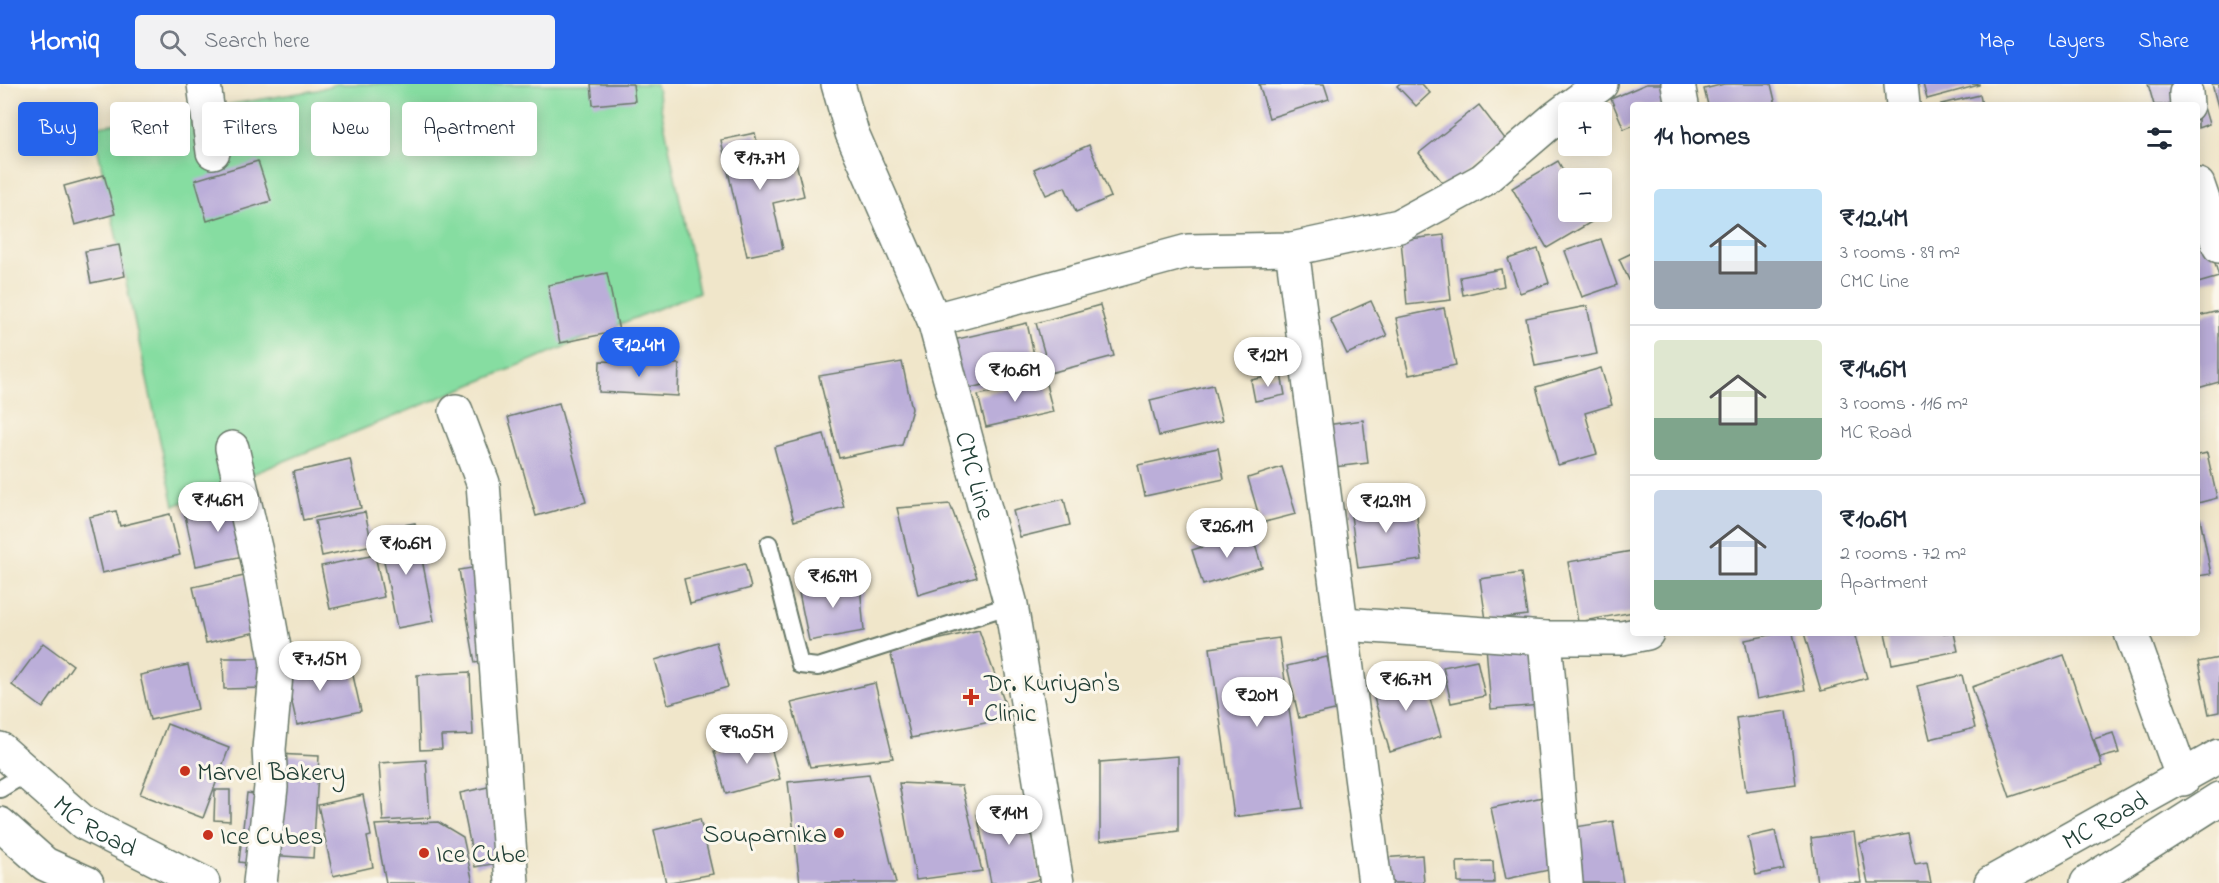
<!DOCTYPE html>
<meta charset="utf-8">
<style>
body{margin:0;font-family:"Indie Flower",sans-serif;background:#f2f2f3;color:#1f2937;height:100vh;display:flex;flex-direction:column;font-size:22px;white-space:nowrap}
*{box-sizing:border-box;margin:0}
p{font-size:20px;color:#747a83}
.icon{flex:none;width:33px;height:33px;fill:none;stroke:currentColor;stroke-width:2;stroke-linecap:round;stroke-linejoin:round}
.map{position:relative;flex:1;overflow:hidden}
.details{position:absolute;left:1630px;top:18px;width:570px;height:534px;display:flex;flex-direction:column;background:#fff;border-radius:6px;box-shadow:0 3px 15px #0003}
.details>*{flex:none}
.guide{position:absolute;left:18px;top:18px;width:570px;height:54px;display:flex;gap:12px}
.fabs{position:absolute;left:1558px;top:18px;display:grid;gap:12px}
.fabs a{display:grid;place-items:center;width:54px;height:54px;border-radius:6px;background:#fff;box-shadow:0 3px 15px #0003;font-size:30px}
.price{position:absolute;translate:-50% -51px;padding:0 14px;border-radius:21px;background:#fff;color:#222;font-size:20px;line-height:39px;filter:drop-shadow(0 2px 3px #0008)}
.price::after{content:'';position:absolute;left:50%;top:36px;width:18px;height:14px;margin-left:-9px;background:inherit;clip-path:polygon(0 0,100% 0,50% 100%)}
.price.on{background:#2563eb;color:#fff}
ul{padding:0;list-style:none}
li{display:flex;align-items:center;gap:18px;height:150px;padding:0 24px}
li+li{border-top:2px solid #e0e1e3}
li span{display:grid;place-items:center;flex:none;width:168px;height:120px;border-radius:6px;color:#555}
li>.icon{margin-inline-start:auto}
span .icon{width:72px;height:72px;fill:#fffc;stroke-width:1}
li b{font-size:26px}
h2{display:flex;justify-content:space-between;align-items:center;height:72px;padding:0 24px;font-size:26px}
.tag{padding:0 21px;border-radius:6px;background:#fff;box-shadow:0 3px 15px #0003;font-size:21px;line-height:54px}
.tag.on{background:#2563eb;color:#fff}
header{display:flex;align-items:center;gap:36px;box-sizing:border-box;height:84px;padding:0 30px;background:#2563eb;color:#fff}
header strong{font-size:28px}
nav{display:flex;gap:33px;margin-inline-start:auto;font-size:21px}
.search{width:420px;height:54px;background:#f2f2f3;display:flex;align-items:center;gap:15px;box-sizing:border-box;padding:0 21px;border-radius:6px;color:#747a83;font-size:22px}
.map>svg:first-child{display:block}
</style>
<header>
<strong>Homiq</strong>
<div class="search"><svg class="icon" aria-label="search" viewBox="0 0 24 24"><circle cx="10" cy="10" r="6"/><path d="M15 15l6 6"/></svg>Search here</div>
<nav><a>Map</a><a>Layers</a><a>Share</a></nav>
</header>
<div class="map">
<svg width="2219" height="799" viewBox="0 0 2219 799">
<rect width="100%" height="100%" fill="#fbf7ec"/>
<filter id="ink" filterUnits="userSpaceOnUse"><feTurbulence type="fractalNoise" baseFrequency=".0167" numOctaves="2"/><feDisplacementMap in="SourceGraphic" scale="12" xChannelSelector="R" yChannelSelector="G"/><feConvolveMatrix kernelMatrix="1 2 1 2 8 2 1 2 1" color-interpolation-filters="sRGB"/></filter>
<filter id="wash" filterUnits="userSpaceOnUse"><feTurbulence type="fractalNoise" baseFrequency=".008" numOctaves="4" result="noise"/><feDisplacementMap in="SourceGraphic" scale="24" xChannelSelector="R" yChannelSelector="G"/><feGaussianBlur stdDeviation="1.35" result="paint"/><feColorMatrix in="noise" values="0 0 0 0 0 0 0 0 0 0 0 0 0 0 0 0 0 1.4 0 .05"/><feComposite in="paint" operator="in"/></filter>
<g filter="url(#wash)">
<rect width="100%" height="100%" fill="#f0e6ca"/>
<polygon fill="#86dda1" stroke="#528d6a" stroke-width="1.5" points="336,0 656,0 699,208 174,422 93,43 317,6"/>
<g id="blocks">
<g fill="#bbaed9">
<polygon points="591,0 633,0 635,17 593,21"/>
<polygon points="1259,0 1324,0 1329,15 1269,34"/>
<polygon points="1399,0 1422,0 1430,9 1416,22 1397,2"/>
<polygon points="1646,0 1666,0 1674,21 1634,21 1634,41 1624,45 1611,15"/>
<polygon points="1724,0 1771,0 1776,21 1708,21 1704,5"/>
<polygon points="1923,0 1979,0 1979,1 1927,15"/>
<polygon points="2148,0 2197,0 2209,40 2198,44 2198,21 2154,21"/>
<polygon points="2212,0 2219,0 2219,23 2218,23"/>
<polygon points="1980,11 1982,21 1942,21 1941,20"/>
<polygon points="1479,21 1506,56 1446,103 1419,69"/>
<polygon points="755,49 761,77 794,70 804,112 773,119 783,165 747,172 721,56"/>
<polygon points="1089,61 1111,113 1076,128 1065,103 1046,111 1034,85"/>
<polygon points="258,77 271,117 207,137 195,96"/>
<polygon points="1558,77 1569,97 1569,128 1587,128 1593,137 1547,164 1512,104"/>
<polygon points="104,91 115,130 75,141 64,102"/>
<polygon points="2201,129 2219,193 2198,199 2198,130"/>
<polygon points="1444,151 1451,216 1407,221 1401,156"/>
<polygon points="1601,155 1617,201 1582,213 1565,167"/>
<polygon points="119,161 125,192 91,199 85,167"/>
<polygon points="1538,165 1549,199 1520,209 1508,175"/>
<polygon points="1634,168 1634,206 1619,175"/>
<polygon points="1501,185 1504,202 1463,211 1460,193"/>
<polygon points="607,189 619,247 560,259 548,201"/>
<polygon points="1371,217 1387,252 1347,270 1330,235"/>
<polygon points="1100,221 1114,272 1050,289 1036,239"/>
<polygon points="1587,222 1597,270 1535,282 1526,234"/>
<polygon points="1444,224 1456,281 1409,291 1396,234"/>
<polygon points="2219,227 2219,298 2198,304 2198,232"/>
<polygon points="1027,239 1038,289 960,306 949,257"/>
<polygon points="600,277 679,280 678,312 599,308"/>
<polygon points="902,278 912,325 902,361 839,374 819,292"/>
<polygon points="1601,284 1612,321 1585,329 1597,370 1558,381 1536,303"/>
<polygon points="1281,290 1285,311 1255,317 1251,296"/>
<polygon points="1045,296 1053,328 986,343 978,311"/>
<polygon points="1213,301 1222,337 1159,352 1150,316"/>
<polygon points="559,319 586,418 536,432 508,333"/>
<polygon points="1363,336 1368,379 1317,385 1311,343"/>
<polygon points="824,350 844,423 794,437 774,363"/>
<polygon points="1218,364 1224,395 1145,412 1138,381"/>
<polygon points="2207,369 2217,414 2198,419 2198,371"/>
<polygon points="350,375 361,424 303,436 293,388"/>
<polygon points="1282,383 1296,430 1261,439 1248,394"/>
<polygon points="241,415 253,470 196,482 184,427"/>
<polygon points="1064,415 1070,441 1020,453 1013,427"/>
<polygon points="1415,416 1422,476 1358,484 1350,424"/>
<polygon points="950,420 977,493 918,511 897,424"/>
<polygon points="116,427 120,442 170,430 180,471 102,489 89,433"/>
<polygon points="365,428 372,461 322,472 315,437"/>
<polygon points="2198,434 2200,434 2211,490 2198,492"/>
<polygon points="415,439 434,537 397,544 378,446"/>
<polygon points="1251,448 1262,483 1203,501 1192,466"/>
<polygon points="1632,467 1634,528 1578,538 1568,478"/>
<polygon points="375,471 384,513 330,525 321,482"/>
<polygon points="745,480 751,504 690,520 684,495"/>
<polygon points="490,481 506,574 475,579 459,486"/>
<polygon points="859,489 864,547 809,557 799,509"/>
<polygon points="1521,489 1527,531 1486,536 1480,495"/>
<polygon points="249,491 261,547 206,559 193,503"/>
<polygon points="979,546 1010,634 911,654 890,567"/>
<polygon points="1780,549 1793,549 1805,606 1757,615 1745,556"/>
<polygon points="1804,549 1854,549 1867,594 1821,607"/>
<polygon points="1885,549 1954,549 1958,567 1892,580"/>
<polygon points="1279,554 1303,724 1234,733 1210,564"/>
<polygon points="716,558 728,603 668,620 655,576"/>
<polygon points="1535,558 1541,621 1491,625 1486,562"/>
<polygon points="43,559 73,581 43,624 12,601"/>
<polygon points="2064,571 2102,682 2010,713 1972,603"/>
<polygon points="323,573 327,592 352,587 361,627 297,641 284,582"/>
<polygon points="1327,573 1339,625 1299,634 1287,582"/>
<polygon points="223,574 263,574 265,604 224,605"/>
<polygon points="2219,574 2219,628 2209,630 2198,578"/>
<polygon points="1477,576 1485,612 1451,619 1443,583"/>
<polygon points="188,581 198,625 150,636 140,591"/>
<polygon points="470,588 473,651 441,652 442,665 420,666 417,591"/>
<polygon points="1422,588 1441,652 1390,668 1371,604"/>
<polygon points="1962,591 1975,644 1930,655 1917,602"/>
<polygon points="875,599 893,674 810,683 791,619"/>
<polygon points="1787,627 1796,700 1746,707 1736,634"/>
<polygon points="167,640 229,664 203,734 140,710"/>
<polygon points="2113,649 2119,669 2100,674 2094,655"/>
<polygon points="768,653 780,695 726,710 714,667"/>
<polygon points="274,670 319,672 313,774 268,771"/>
<polygon points="1178,672 1178,747 1100,757 1100,678"/>
<polygon points="426,676 430,734 383,737 379,679"/>
<polygon points="869,690 896,799 800,799 788,698"/>
<polygon points="899,699 962,702 982,787 916,796"/>
<polygon points="488,703 504,778 475,783 460,709"/>
<polygon points="215,706 230,706 230,737 214,736"/>
<polygon points="247,709 269,712 261,781 239,778"/>
<polygon points="363,711 371,752 367,753 373,783 333,792 318,721"/>
<polygon points="1543,713 1558,784 1506,795 1491,724"/>
<polygon points="1026,720 1041,795 1023,799 991,799 977,730"/>
<polygon points="700,735 713,790 666,799 654,746"/>
<polygon points="1613,737 1623,799 1578,799 1569,744"/>
<polygon points="438,738 463,753 473,799 386,799 375,741"/>
<polygon points="1775,747 1784,785 1756,791 1748,753"/>
<polygon points="1854,748 1861,799 1817,799 1811,754"/>
<polygon points="1908,749 1915,780 1927,778 1931,799 1868,799 1860,759"/>
<polygon points="1422,771 1424,799 1383,799 1381,774"/>
<polygon points="1493,777 1494,799 1458,799 1457,778"/>
</g>
</g>
</g>
<g filter="url(#ink)">
<use href="#blocks" fill-opacity="0" stroke="#687868" stroke-width="1.5"/>
<g fill="none" stroke-linecap="round" stroke-linejoin="round">
<defs>
<g id="service">
<polyline points="769,460 800,581 818,583 1011,521"/>
<polyline points="0,705 27,689"/>
</g>
<g id="minor">
<polyline points="204,0 213,68"/>
<path id="s1" d="M838,0l14,49 82,187 77,285 46,278"/>
<polyline points="1678,0 1682,21"/>
<polyline points="1901,0 1903,21"/>
<polyline points="2186,9 2187,21"/>
<polyline points="2198,101 2219,162"/>
<polyline points="1292,165 1375,799"/>
<polyline points="934,236 1188,167 1292,165 1399,142 1483,96 1554,35 1601,0"/>
<polyline points="456,327 483,399 512,799"/>
<polyline points="232,364 258,477 277,580 269,665 271,703 260,799"/>
<polyline points="1343,540 1545,554 1622,554 1647,549"/>
<polyline points="2131,549 2183,695"/>
<polyline points="1545,554 1566,799"/>
</g>
<g id="primary">
<path id="s2" d="M0,665l84,74 119,60"/>
<polyline points="0,740 45,780 87,799"/>
<path id="s3" d="M1991,799l228,-127"/>
<polyline points="2087,799 2219,715"/>
</g>
</defs>
<use href="#service" stroke="#687868" stroke-width="20"/>
<use href="#minor" stroke="#687868" stroke-width="36"/>
<use href="#primary" stroke="#687868" stroke-width="36"/>
<use href="#service" stroke="#fff" stroke-width="16"/>
<use href="#minor" stroke="#fff" stroke-width="33"/>
<use href="#primary" stroke="#fff" stroke-width="33"/>
</g>
</g>
<g fill="#c8321e" stroke="#fbf7ec" stroke-width="2">
<path d="M968 604h6v6h6v6h-6v6h-6v-6h-6v-6h6z"/>
<circle cx="185" cy="687" r="6"/>
<circle cx="839" cy="749" r="6"/>
<circle cx="208" cy="751" r="6"/>
<circle cx="424" cy="769" r="6"/>
</g>
<g text-anchor="middle" stroke-width="6" stroke-linejoin="round" paint-order="stroke">
<g font-size="26" fill="#1f3d34" stroke="#fbf7ec">
<text dy="9" stroke="none"><textPath href="#s1" startOffset="416">CMC Line</textPath></text>
<text dy="9" stroke="none"><textPath href="#s3" startOffset="130">MC Road</textPath></text>
<text dy="9" stroke="none"><textPath href="#s2" startOffset="123">MC Road</textPath></text>
</g>
<g font-size="26" fill="#1f3d34" stroke="#fbf7ec" text-anchor="start">
<text x="984" y="607">Dr. Kuriyan's<tspan x="984" dy="30">Clinic</tspan></text>
<text x="197" y="696">Marvel Bakery</text>
<text x="827" y="758" text-anchor="end">Souparnika</text>
<text x="220" y="760">Ice Cubes</text>
<text x="436" y="778">Ice Cube</text>
</g>
</g>
</svg>
<div class="fabs">
<a>+</a>
<a>−</a>
</div>
<b class="price" style="left:760px;top:107px">₹17.7M</b>
<b class="price on" style="left:639px;top:294px">₹12.4M</b>
<b class="price" style="left:1268px;top:304px">₹12M</b>
<b class="price" style="left:1015px;top:319px">₹10.6M</b>
<b class="price" style="left:218px;top:449px">₹14.6M</b>
<b class="price" style="left:1386px;top:450px">₹12.9M</b>
<b class="price" style="left:1227px;top:475px">₹26.1M</b>
<b class="price" style="left:406px;top:492px">₹10.6M</b>
<b class="price" style="left:833px;top:525px">₹16.9M</b>
<b class="price" style="left:320px;top:608px">₹7.15M</b>
<b class="price" style="left:1406px;top:628px">₹16.7M</b>
<b class="price" style="left:1257px;top:644px">₹20M</b>
<b class="price" style="left:747px;top:681px">₹9.05M</b>
<b class="price" style="left:1009px;top:762px">₹14M</b>
<div class="guide">
<a class="tag on">Buy</a>
<a class="tag">Rent</a>
<a class="tag">Filters</a>
<a class="tag">New</a>
<a class="tag">Apartment</a>
</div>
<section class="details">
<h2>14 homes<svg class="icon" aria-label="filters" viewBox="0 0 24 24"><path d="M4 7h16M4 17h16"/><circle cx="9" cy="7" r="2"/><circle cx="15" cy="17" r="2"/></svg></h2>
<ul>
<li><span style="background:linear-gradient(#bfe0f5 60%,#9aa5b1 0)"><svg class="icon" aria-label="home" viewBox="0 0 24 24"><path d="M3 11l9-7 9 7M6 9v11h12V9"/></svg></span><div><b>₹12.4M</b><p>3 rooms · 89 m²</p><p>CMC Line</p></div></li>
<li><span style="background:linear-gradient(#dfe7d0 65%,#7fa58c 0)"><svg class="icon" aria-label="home" viewBox="0 0 24 24"><path d="M3 11l9-7 9 7M6 9v11h12V9"/></svg></span><div><b>₹14.6M</b><p>3 rooms · 116 m²</p><p>MC Road</p></div></li>
<li><span style="background:linear-gradient(#c9d6e8 75%,#7fa58c 0)"><svg class="icon" aria-label="home" viewBox="0 0 24 24"><path d="M3 11l9-7 9 7M6 9v11h12V9"/></svg></span><div><b>₹10.6M</b><p>2 rooms · 72 m²</p><p>Apartment</p></div></li>
</ul>
</section>
</div>
